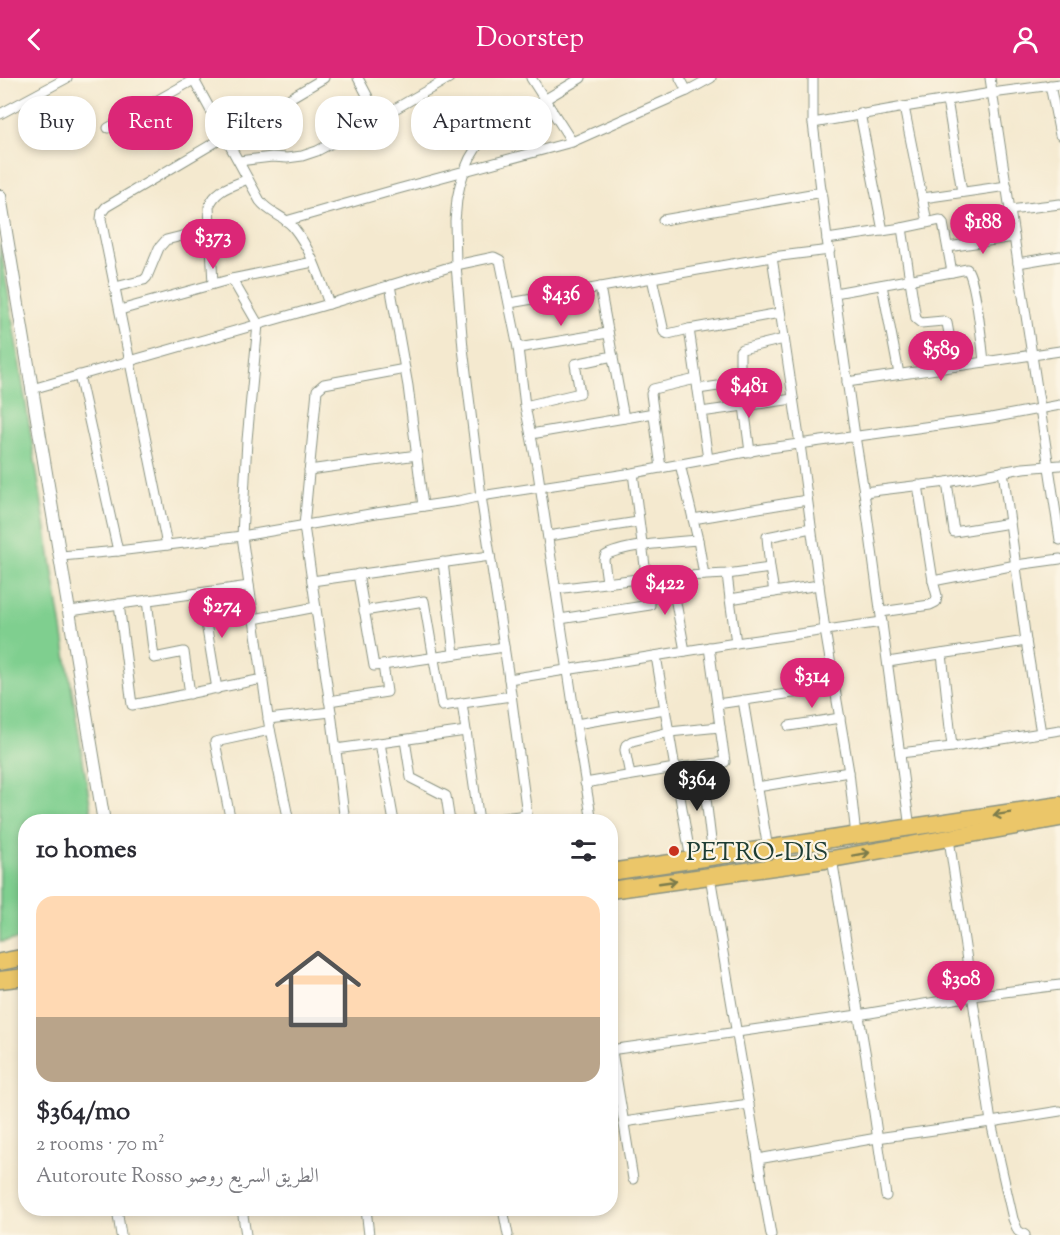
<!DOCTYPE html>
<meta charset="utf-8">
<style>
body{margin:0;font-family:"Sorts Mill Goudy",Amiri,serif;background:#f2f2f3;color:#2b2b33;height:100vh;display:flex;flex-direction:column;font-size:22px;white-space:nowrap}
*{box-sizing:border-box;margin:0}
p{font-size:20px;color:#7c7c81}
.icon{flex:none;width:33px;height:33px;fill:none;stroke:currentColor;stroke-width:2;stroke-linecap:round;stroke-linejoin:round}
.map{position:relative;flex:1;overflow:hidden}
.side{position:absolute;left:18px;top:736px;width:600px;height:402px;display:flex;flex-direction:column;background:#fff;border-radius:24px;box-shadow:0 3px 9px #0003}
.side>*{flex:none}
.banner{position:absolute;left:18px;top:18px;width:600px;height:54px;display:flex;gap:12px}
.price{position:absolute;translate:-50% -51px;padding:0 14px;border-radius:21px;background:#db2777;color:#fff;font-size:20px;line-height:39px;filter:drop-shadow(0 2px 3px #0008)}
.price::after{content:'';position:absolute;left:50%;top:36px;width:18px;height:14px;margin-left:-9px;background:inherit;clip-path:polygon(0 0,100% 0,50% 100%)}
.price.selected{background:#222;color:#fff}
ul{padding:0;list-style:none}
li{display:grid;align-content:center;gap:12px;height:318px;padding:0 18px}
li+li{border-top:2px solid #e1e1e2}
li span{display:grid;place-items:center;height:186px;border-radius:18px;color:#555}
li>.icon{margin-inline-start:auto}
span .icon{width:108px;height:108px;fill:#fffc;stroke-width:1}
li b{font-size:26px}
h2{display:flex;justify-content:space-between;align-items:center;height:72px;padding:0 18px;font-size:26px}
.chip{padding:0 21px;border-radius:24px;background:#fff;box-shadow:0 3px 9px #0003;font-size:21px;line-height:54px}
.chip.selected{background:#db2777;color:#fff}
header{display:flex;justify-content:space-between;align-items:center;height:78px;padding:0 18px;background:#db2777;color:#fff;font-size:27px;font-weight:600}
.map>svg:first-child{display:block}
</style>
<header><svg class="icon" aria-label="back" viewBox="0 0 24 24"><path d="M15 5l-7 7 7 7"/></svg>Doorstep<svg class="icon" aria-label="person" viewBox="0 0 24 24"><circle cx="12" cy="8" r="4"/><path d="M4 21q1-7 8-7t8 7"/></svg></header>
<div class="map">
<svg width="1060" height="1157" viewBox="0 0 1060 1157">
<rect width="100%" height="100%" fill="#fcf5e5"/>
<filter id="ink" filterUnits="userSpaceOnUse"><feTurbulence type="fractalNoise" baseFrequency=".0167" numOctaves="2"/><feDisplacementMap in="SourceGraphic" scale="12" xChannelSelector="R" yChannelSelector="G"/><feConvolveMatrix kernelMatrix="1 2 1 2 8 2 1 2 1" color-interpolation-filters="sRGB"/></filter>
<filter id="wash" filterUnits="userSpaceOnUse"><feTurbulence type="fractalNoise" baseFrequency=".008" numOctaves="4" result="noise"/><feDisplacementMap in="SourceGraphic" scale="24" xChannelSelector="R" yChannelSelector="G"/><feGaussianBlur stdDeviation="1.35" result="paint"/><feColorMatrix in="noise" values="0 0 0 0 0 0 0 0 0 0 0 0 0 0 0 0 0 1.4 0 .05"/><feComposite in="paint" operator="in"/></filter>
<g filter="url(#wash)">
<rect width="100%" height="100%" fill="#f4e9cf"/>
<polygon fill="#7fcf8f" stroke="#4f8662" stroke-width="1.5" points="0,164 93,744 26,744 25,860 0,864"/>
</g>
<g filter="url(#ink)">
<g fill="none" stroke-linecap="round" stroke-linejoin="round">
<defs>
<g id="minor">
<path d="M193,0l67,123c9,12 24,15 33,26 18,22 27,51 36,77"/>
<polyline points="358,0 379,40"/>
<polyline points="531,0 572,64"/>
<polyline points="813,0 813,45 827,161 855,358 864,414 910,750"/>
<polyline points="990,0 1060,462"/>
<polyline points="1050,7 1060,57"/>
<polyline points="687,13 711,0"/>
<polyline points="947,22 962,114"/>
<polyline points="904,29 992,15 1060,6"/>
<polyline points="860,35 883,153"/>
<polyline points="0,36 67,0"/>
<polyline points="813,45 904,29 927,144"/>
<polyline points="108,50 197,0"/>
<polyline points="239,83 272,79 287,80 302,78 317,73 379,40 449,0"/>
<polyline points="923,120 1007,108"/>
<polyline points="1010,132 1060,126"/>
<polyline points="663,142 822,114"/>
<polyline points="286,143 398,111 572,64 687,13 680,0"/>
<polyline points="902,150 916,241 921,245 943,243 947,245 955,288"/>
<path d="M827,161l75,-11 38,-8 3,3 9,49 15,-3c9,11 15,75 17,93"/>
<polyline points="948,169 1014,159"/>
<polyline points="772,179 800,366 825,552 849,694 856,758"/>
<polyline points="1018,185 1060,178"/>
<polyline points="652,200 664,254 668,256 689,251"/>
<polyline points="232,201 258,246 247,362 242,458 269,646 289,744"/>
<path d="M213,206l-4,-77c6,-18 23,-21 39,-28"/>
<polyline points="390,207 408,308 423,428"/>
<polyline points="882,207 899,296"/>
<polyline points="115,209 144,202 147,199 159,170 166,162 210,151"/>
<polyline points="600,209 624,340"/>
<polyline points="835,215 952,194"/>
<polyline points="510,225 772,179 830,172"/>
<polyline points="120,232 232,201 313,184"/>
<polyline points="518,270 608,255"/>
<polyline points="79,297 118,473"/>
<polyline points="847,304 1060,273"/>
<polyline points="32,311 329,226 456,187 494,179 500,182 518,270 525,328 537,388 576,646 665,631 656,578"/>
<polyline points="698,311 738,305 740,303 740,273 742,271 784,261"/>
<polyline points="525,328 580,315 575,286 613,278"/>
<polyline points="744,328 750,374"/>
<polyline points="701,334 793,321"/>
<polyline points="531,356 654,335"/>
<polyline points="708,381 689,251 780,235"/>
<polyline points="661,390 651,316 653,311 696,301"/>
<polyline points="309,392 417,377"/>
<polyline points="1003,393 1026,563 1041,655"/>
<polyline points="947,404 954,454 1010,445"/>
<polyline points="918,407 933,503"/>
<polyline points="864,414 947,404 1023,390 1060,387"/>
<polyline points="693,441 807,422"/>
<polyline points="548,458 638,444"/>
<polyline points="698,462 704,497"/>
<polyline points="167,467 101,141 102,134 106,129 324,0"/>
<polyline points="61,478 118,473 242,458 376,435 459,423 481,418 633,395 762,371 991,340 1060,327"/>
<polyline points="443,484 454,576"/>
<polyline points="770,490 767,459 811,450"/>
<polyline points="727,496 730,521 774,514"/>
<polyline points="671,498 685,573"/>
<polyline points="312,503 490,478"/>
<path d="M607,504l-3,-22 1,-4c16,-11 71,-14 93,-16l-18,-76"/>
<polyline points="556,511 646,500 727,496 770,490 774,514 819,507"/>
<polyline points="201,515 217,611"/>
<polyline points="730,521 736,565"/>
<polyline points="147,522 154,580 184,574 190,616"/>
<polyline points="119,526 132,627 263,601"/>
<polyline points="70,533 249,508"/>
<polyline points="364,533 424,523 442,628 511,618"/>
<polyline points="881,534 930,527 936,524 937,518 933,503 1016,487 1060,481"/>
<polyline points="254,541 316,529"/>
<polyline points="560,541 650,527 633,395"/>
<polyline points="709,569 717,626 835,609"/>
<polyline points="942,576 952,669"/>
<polyline points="888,584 1026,563"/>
<polyline points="383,587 504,569"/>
<polyline points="509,601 736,565 882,544"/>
<polyline points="743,622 768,771"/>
<polyline points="329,623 387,614 383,587 374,588 358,496"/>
<polyline points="462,625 479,743"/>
<polyline points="268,641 331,634"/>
<polyline points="576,646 592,744"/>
<polyline points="789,648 840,640"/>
<polyline points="405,662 411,700 446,718 450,744"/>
<polyline points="380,665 394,744"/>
<polyline points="336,671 466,653"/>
<polyline points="900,675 952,669 1060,652"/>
<polyline points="702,687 725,684 720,649"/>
<polyline points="630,697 625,672 626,667 632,663 669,654 720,649 717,626"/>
<polyline points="585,705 675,690 665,631"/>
<polyline points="757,709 849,694"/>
<polyline points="231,744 215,664 270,652"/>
<polyline points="345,744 331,634 304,448 317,312 324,306 405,291"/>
<polyline points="472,744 527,737"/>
<polyline points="528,744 509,601 481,418 463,270 456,187 455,143 457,121 460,107 464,94 470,80 481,62 489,55 581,0"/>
<polyline points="949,761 991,1044 1013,1141 1018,1153 1025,1157"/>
<polyline points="832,781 866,979 886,1118"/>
<polyline points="691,782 675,690 702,687 713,779"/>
<polyline points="710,798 771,1157"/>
<polyline points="611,967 633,1101"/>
<polyline points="610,972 858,937 972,918 1060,907"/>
<polyline points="624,1044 749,1026"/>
<polyline points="758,1081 877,1060 991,1044 1060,1033"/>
<polyline points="117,1131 121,1157"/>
<polyline points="242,1131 246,1157"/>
<polyline points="366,1131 369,1157"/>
<polyline points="503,1131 508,1157"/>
</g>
<polyline id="tertiary" points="0,118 104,744"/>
<g id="trunk">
<polyline points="610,794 1060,727"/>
<polyline points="610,812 832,781 1060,740"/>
<polyline points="0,884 26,879"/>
<polyline points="0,902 26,899"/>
</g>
</defs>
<use href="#minor" stroke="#8a9382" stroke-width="11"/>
<use href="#tertiary" stroke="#8a9382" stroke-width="14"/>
<use href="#trunk" stroke="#8a9382" stroke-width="19"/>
<use href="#minor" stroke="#fff" stroke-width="9"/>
<use href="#tertiary" stroke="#fff" stroke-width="12"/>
<use href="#trunk" stroke="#ebc669" stroke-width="16"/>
</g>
<defs><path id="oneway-shaft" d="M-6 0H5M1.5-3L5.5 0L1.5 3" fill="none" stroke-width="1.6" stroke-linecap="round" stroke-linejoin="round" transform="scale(1.5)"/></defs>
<g stroke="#7b7b4c">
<use href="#oneway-shaft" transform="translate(1002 736) rotate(171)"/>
<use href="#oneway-shaft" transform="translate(861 776) rotate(-10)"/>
<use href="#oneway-shaft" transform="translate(668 804) rotate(-8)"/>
</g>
</g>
<circle fill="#c8321e" stroke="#fcf5e5" stroke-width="2" cx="674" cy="773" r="6"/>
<g text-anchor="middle" stroke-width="4.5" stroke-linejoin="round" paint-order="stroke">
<g font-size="26" fill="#1f3d34" stroke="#fcf5e5" text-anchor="start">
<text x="686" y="782">PETRO-DIS</text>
</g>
</g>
</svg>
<b class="price" style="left:983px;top:177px">$188</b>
<b class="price" style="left:213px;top:192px">$373</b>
<b class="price" style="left:561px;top:249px">$436</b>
<b class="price" style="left:941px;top:304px">$589</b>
<b class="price" style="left:749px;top:341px">$481</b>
<b class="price" style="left:665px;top:538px">$422</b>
<b class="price" style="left:222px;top:561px">$274</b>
<b class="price" style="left:812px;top:631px">$314</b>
<b class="price selected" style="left:697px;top:734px">$364</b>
<b class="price" style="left:961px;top:934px">$308</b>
<div class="banner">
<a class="chip">Buy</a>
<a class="chip selected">Rent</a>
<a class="chip">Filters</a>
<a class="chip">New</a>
<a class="chip">Apartment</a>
</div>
<section class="side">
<h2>10 homes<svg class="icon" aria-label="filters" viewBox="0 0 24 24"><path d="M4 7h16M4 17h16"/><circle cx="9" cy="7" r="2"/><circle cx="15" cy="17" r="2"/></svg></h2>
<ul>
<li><span style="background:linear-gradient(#ffd9b3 65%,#b9a48a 0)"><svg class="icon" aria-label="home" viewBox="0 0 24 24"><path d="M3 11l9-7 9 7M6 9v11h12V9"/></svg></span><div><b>$364/mo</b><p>2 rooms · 70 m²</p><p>Autoroute Rosso الطريق السريع روصو</p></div></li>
</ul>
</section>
</div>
